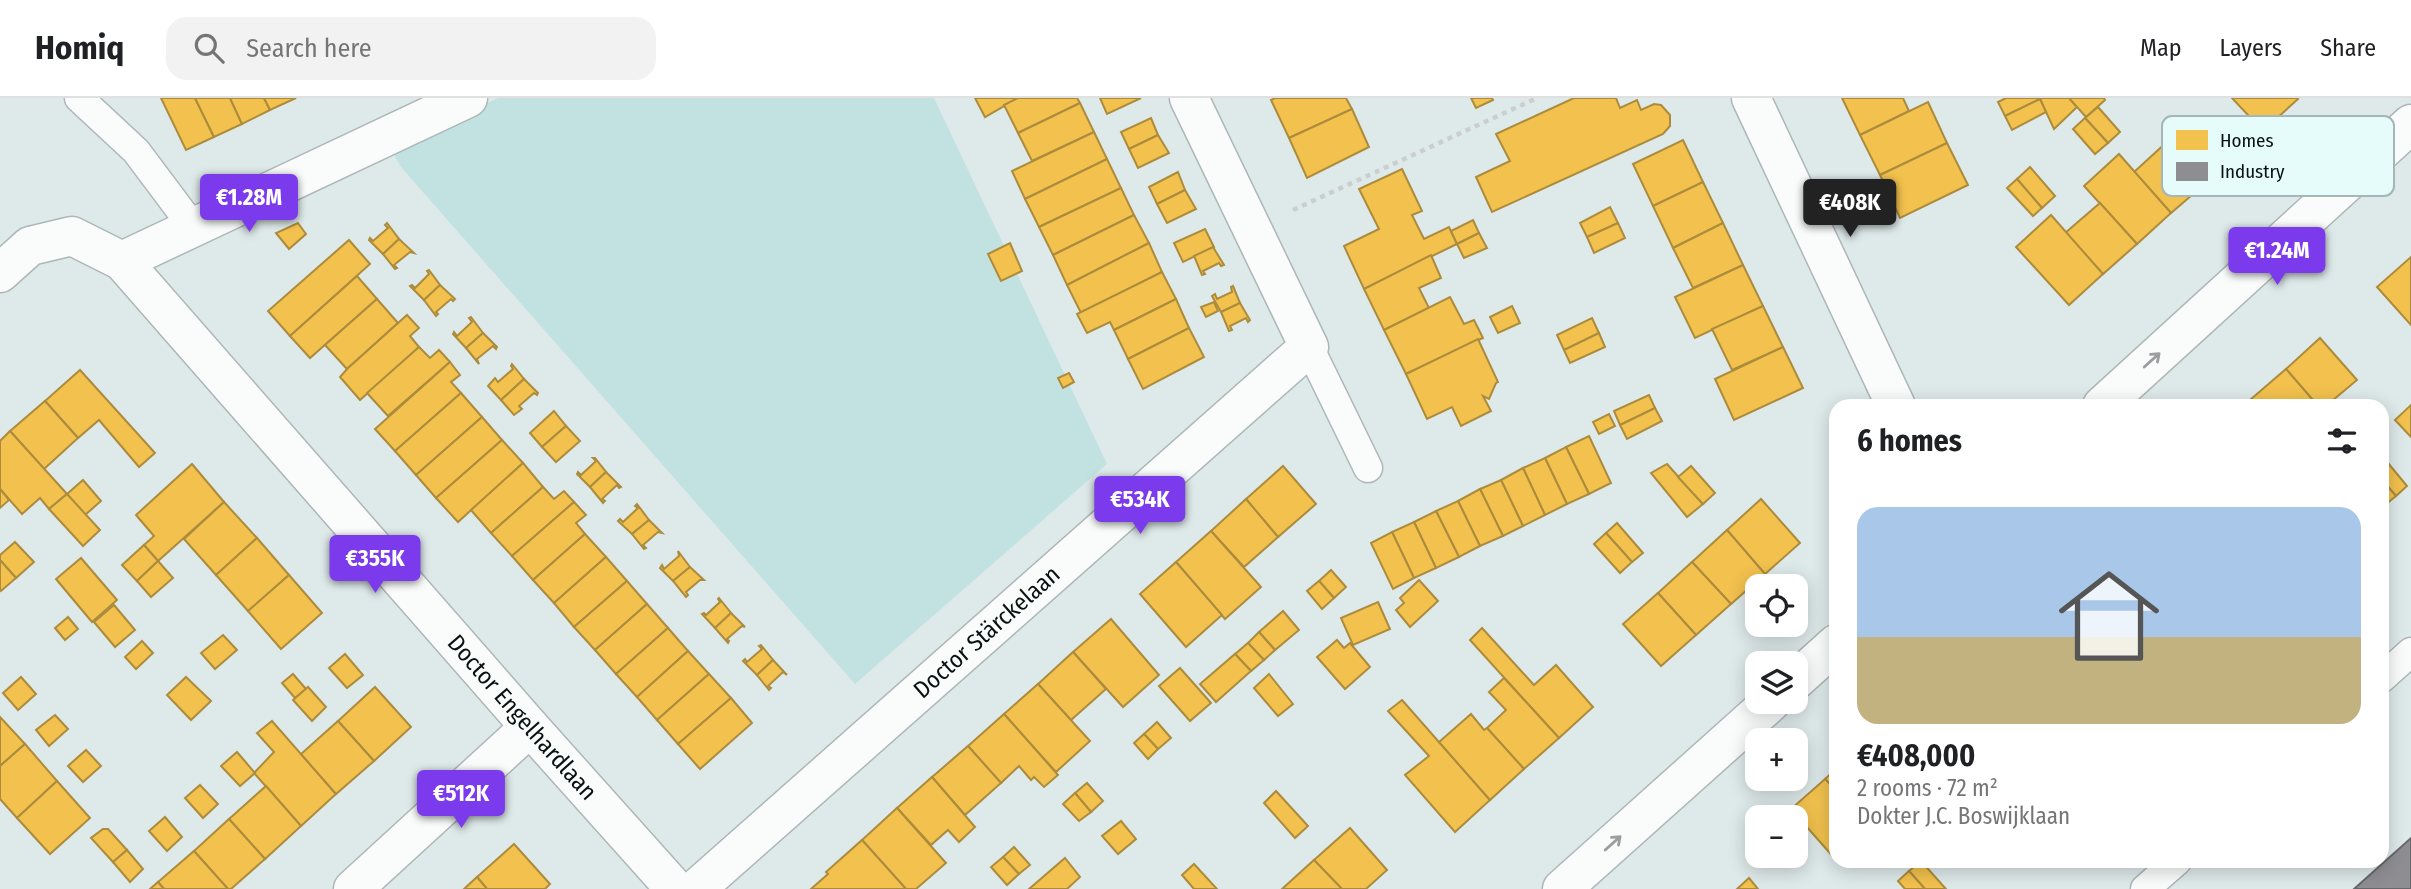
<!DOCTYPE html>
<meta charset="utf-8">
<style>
body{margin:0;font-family:"Fira Sans Condensed",sans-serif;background:#f2f2f2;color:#202124;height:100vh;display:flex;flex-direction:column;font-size:26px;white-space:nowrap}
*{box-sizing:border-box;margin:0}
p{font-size:23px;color:#757577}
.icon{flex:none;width:38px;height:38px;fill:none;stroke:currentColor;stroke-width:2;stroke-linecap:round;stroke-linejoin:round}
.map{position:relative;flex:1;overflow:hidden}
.side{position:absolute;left:1829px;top:301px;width:560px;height:469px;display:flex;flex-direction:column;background:#fff;border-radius:21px;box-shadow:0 4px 18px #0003}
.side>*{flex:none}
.buttons{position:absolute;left:1745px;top:476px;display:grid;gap:14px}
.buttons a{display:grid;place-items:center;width:63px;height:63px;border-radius:14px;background:#fff;box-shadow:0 4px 18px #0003;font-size:35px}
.price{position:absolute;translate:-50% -60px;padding:0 16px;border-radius:7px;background:#7c3aed;color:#fff;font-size:23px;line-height:46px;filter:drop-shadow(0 2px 4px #0008)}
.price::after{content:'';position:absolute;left:50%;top:42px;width:21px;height:16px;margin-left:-10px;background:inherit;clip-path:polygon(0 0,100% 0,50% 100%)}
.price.selected{background:#222;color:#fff}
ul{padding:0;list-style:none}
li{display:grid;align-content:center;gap:14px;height:371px;padding:0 28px}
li+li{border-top:2px solid #e0e0e0}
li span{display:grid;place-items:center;height:217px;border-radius:21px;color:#555}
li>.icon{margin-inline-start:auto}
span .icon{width:126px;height:126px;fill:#fffc;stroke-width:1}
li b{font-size:30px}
h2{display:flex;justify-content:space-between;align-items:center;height:84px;padding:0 28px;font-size:30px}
header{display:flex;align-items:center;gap:42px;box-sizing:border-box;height:98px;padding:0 35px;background:#fff;border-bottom:2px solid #e0e0e0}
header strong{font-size:33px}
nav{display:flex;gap:38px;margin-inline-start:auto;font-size:24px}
.search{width:490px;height:63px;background:#f2f2f2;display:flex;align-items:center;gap:18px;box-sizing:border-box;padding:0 24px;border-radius:21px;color:#757577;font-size:26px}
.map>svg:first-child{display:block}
</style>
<header>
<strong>Homiq</strong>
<div class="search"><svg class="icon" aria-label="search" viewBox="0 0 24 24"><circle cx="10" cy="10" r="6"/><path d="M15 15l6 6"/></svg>Search here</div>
<nav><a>Map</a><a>Layers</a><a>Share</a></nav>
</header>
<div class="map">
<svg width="2411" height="791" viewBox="0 0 2411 791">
<rect width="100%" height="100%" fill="#dee9e9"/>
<polygon fill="#c2e2e2" points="498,0 934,0 1107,366 855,586 401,69 393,55 400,47"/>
<g fill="#f2c14e" stroke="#ac8c3c" stroke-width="2">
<polygon points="161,0 195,0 214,39 186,52"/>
<polygon points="195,0 230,0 242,26 214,39"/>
<polygon points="230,0 264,0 270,12 242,26"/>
<polygon points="264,0 296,0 270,12"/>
<polygon points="975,0 1018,0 985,19"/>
<polygon points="1018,0 1077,0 1080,5 1018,35 1004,7"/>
<polygon points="1100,0 1141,0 1107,16"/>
<polygon points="1275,0 1346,0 1352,11 1289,40 1271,2"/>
<polygon points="1471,0 1492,0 1493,2 1476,10"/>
<polygon points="1574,0 1616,0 1620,10 1637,2 1641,12 1654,6 1661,7 1670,17 1670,28 1663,36 1492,114 1476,79 1510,63 1496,36"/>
<polygon points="1842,0 1903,0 1909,13 1860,37"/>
<polygon points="2006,0 2039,0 2040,1 2005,18 1998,4"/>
<polygon points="2042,0 2069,0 2077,9 2054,31 2040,1"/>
<polygon points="2069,0 2104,0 2105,2 2086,19"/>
<polygon points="2232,0 2297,0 2298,1 2263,33"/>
<polygon points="2040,1 2046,14 2012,32 2005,18"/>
<polygon points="1928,4 1947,45 1880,77 1860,37"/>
<polygon points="1080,5 1094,34 1032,63 1018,35"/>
<polygon points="2098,9 2120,34 2108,45 2085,20"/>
<polygon points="1352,11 1369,49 1307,80 1289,40"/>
<polygon points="1151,20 1158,37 1129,51 1121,34"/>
<polygon points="2085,20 2108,45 2095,56 2073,31"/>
<polygon points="1094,34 1107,61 1025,101 1012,73"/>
<polygon points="1158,37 1169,55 1138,70 1129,51"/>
<polygon points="1683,42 1703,84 1653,108 1633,66"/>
<polygon points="2168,43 2206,85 2171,115 2134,74"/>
<polygon points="1947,45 1968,87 1900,120 1880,77"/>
<polygon points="2119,56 2171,115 2137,146 2084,88"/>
<polygon points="1107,61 1121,90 1039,129 1025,101"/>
<polygon points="2030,69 2055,98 2042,110 2017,81"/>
<polygon points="1402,71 1422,113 1412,117 1424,141 1449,129 1457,146 1364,191 1344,148 1379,131 1359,91"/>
<polygon points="1178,74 1185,92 1157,106 1149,89"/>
<polygon points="2017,81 2042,110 2033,118 2007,90"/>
<polygon points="1703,84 1723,125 1673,150 1653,108"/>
<polygon points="1121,90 1134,117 1053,157 1039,129"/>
<polygon points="1185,92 1196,111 1167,125 1157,106"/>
<polygon points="2100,105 2137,146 2103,176 2065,135"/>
<polygon points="1610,109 1618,125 1587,139 1580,125"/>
<polygon points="1134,117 1149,145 1067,187 1053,157"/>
<polygon points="2051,117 2103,176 2069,207 2016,149"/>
<polygon points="1473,122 1479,135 1457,146 1451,133"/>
<polygon points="298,125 306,136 289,151 276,135"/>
<polygon points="387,125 399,141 383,156 369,142 370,140 373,143 388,130 385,127"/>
<polygon points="1618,125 1625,140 1594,155 1587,139"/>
<polygon points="1723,125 1743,167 1693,190 1673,150"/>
<polygon points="1205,131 1214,149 1183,164 1174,145"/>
<polygon points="1479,135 1487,150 1464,160 1457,146"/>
<polygon points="399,141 414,155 410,154 394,167 397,170 395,171 383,156"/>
<polygon points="349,142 370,166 290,238 268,213"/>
<polygon points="1010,145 1022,173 1001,183 988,156"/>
<polygon points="1149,145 1162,174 1081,215 1067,187"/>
<polygon points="1213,149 1224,167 1221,168 1219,165 1203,173 1205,176 1202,177 1194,158"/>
<polygon points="1431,157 1441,180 1419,190 1429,210 1384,232 1364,191"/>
<polygon points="2411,159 2411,227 2377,189"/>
<polygon points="1743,167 1763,208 1695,240 1675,199"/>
<polygon points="429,172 440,187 424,202 410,188 412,187 415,190 429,176 427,173"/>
<polygon points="1162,174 1176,201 1114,232 1110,224 1087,235 1077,216"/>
<polygon points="357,178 377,201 310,260 290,238"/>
<polygon points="440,187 455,201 453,203 451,201 436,214 438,216 436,218 424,202"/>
<polygon points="1233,188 1240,205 1221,214 1212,198 1215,196 1217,201 1232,194 1231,189"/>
<polygon points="1450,199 1464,226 1474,222 1483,240 1406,276 1384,232"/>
<polygon points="377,201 398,225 347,271 325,247"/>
<polygon points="1176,201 1189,230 1128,261 1114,232"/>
<polygon points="1214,204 1218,213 1206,219 1201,209"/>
<polygon points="1240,205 1250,222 1248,224 1246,220 1230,228 1232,232 1229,233 1221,214"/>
<polygon points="1512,208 1520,225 1498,235 1490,219"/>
<polygon points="1763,208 1783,249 1732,272 1712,231"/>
<polygon points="407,217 419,230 410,238 419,249 360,302 340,279 347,271"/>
<polygon points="471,219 483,235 466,250 453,236 454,234 457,238 472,224 469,220"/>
<polygon points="1592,220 1599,235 1564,252 1557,237"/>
<polygon points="1189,230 1204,259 1143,291 1128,261"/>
<polygon points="483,235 497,249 496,251 493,248 477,261 479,266 466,250"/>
<polygon points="1599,235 1605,249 1570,265 1564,252"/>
<polygon points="2320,240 2357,282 2326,308 2318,308 2286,271"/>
<polygon points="1478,241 1498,284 1496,285 1489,301 1483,298 1491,313 1461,328 1452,309 1427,321 1406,276"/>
<polygon points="419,249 430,260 439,252 450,264 388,318 367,295"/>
<polygon points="1783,249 1803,290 1734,322 1715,281"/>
<polygon points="450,264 460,277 451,284 461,295 395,353 375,331"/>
<polygon points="512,266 524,281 501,302 488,288 495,280 498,284 513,271 511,268"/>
<polygon points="2286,271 2318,308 2257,308 2251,301"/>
<polygon points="80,272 155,355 139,369 99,322 78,340 45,303"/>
<polygon points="1069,275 1074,284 1063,290 1058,280"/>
<polygon points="524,281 538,295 537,297 534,295 519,308 522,311 514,317 501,302"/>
<polygon points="461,295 482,319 416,377 395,353"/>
<polygon points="1649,297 1655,310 1620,327 1614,313"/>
<polygon points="45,303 78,340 44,371 10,333"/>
<polygon points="2411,307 2411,339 2395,322"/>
<polygon points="1655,310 1662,323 1627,341 1620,327"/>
<polygon points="554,313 566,328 542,349 530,335"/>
<polygon points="1609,316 1615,328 1599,336 1593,324"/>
<polygon points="482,319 502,342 436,400 416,377"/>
<polygon points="566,328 580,343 556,364 542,349"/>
<polygon points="10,333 67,396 49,411 40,400 22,416 0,391 0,343"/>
<polygon points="1589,338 1611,385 1589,396 1566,349"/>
<polygon points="502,342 523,365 458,424 436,400"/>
<polygon points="1566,349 1589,396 1567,406 1545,360"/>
<polygon points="2383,359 2407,388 2396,398 2382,382"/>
<polygon points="593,360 595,360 606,374 590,389 577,376 578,374 581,377 596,363"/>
<polygon points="1545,360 1567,406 1545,417 1523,370"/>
<polygon points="523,365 543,389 491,435 471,412"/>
<polygon points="192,366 224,404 158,463 144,447 154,438 136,417"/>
<polygon points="1667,366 1703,406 1687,419 1651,375"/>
<polygon points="1283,368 1316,406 1278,439 1246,401"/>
<polygon points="1691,368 1715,395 1703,406 1678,379"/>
<polygon points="1523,370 1545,417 1523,428 1501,382"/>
<polygon points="606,374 621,389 619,390 617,387 602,401 605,403 603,405 590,389"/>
<polygon points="83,382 101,403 85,417 67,396"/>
<polygon points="1501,382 1523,428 1503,438 1480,391"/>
<polygon points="2382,382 2396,398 2384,408 2382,406"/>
<polygon points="543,389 554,401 564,393 574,404 512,458 491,435"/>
<polygon points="0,391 9,402 0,410"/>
<polygon points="1480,391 1503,438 1480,448 1458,403"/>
<polygon points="67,396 100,432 83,448 49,411"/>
<polygon points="1246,401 1278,439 1244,469 1211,433"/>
<polygon points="1761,401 1800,445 1765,476 1727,432"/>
<polygon points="1458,403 1480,448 1459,459 1436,413"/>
<polygon points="224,404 257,440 216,477 184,441"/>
<polygon points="574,404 586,417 576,425 585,436 533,482 512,458"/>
<polygon points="637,406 649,422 632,436 618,423 620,421 623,424 638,410 635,408"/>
<polygon points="1436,413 1459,459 1436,470 1414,424"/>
<polygon points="649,422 662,435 658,434 643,447 646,450 644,451 632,436"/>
<polygon points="1414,424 1436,470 1414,480 1392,434"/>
<polygon points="1617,425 1643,455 1632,464 1606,435"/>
<polygon points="1727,432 1765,476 1731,506 1692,464"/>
<polygon points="1211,433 1261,489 1225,521 1176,464"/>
<polygon points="1392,434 1414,480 1393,491 1371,445"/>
<polygon points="1606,435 1632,464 1620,475 1594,446"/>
<polygon points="585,436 606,459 554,505 533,482"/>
<polygon points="257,440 289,477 248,513 216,477"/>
<polygon points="15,444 34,464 16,480 0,462 0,457"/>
<polygon points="144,447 158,463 137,483 122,467"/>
<polygon points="678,453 690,469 673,483 660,470 662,467 664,471 679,458"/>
<polygon points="606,459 627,483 574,529 554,505"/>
<polygon points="81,460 117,502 92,524 56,481"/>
<polygon points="0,462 16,480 1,493 0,491"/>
<polygon points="158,463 173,480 151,499 137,483"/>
<polygon points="1176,464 1222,517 1186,549 1140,496"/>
<polygon points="1692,464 1731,506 1696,537 1658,495"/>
<polygon points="690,469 704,482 700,482 686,494 688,497 686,499 673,483"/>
<polygon points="1331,472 1346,489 1334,500 1319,483"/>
<polygon points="289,477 322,515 281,551 248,513"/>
<polygon points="1419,482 1438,503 1410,529 1396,512 1404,505 1400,500"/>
<polygon points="627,483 647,506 595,552 574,529"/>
<polygon points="1319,483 1334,500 1322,511 1307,493"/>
<polygon points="1658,495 1696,537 1661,568 1623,526"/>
<polygon points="719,500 731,515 715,530 702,516 704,515 706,517 720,504 718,501"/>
<polygon points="1378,504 1390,531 1353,547 1341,520"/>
<polygon points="647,506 668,530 616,576 595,552"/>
<polygon points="114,507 135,532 115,549 94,524"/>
<polygon points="1283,513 1299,532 1275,552 1259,534"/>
<polygon points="731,515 745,529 742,528 727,541 729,543 728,545 715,530"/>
<polygon points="68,519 78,531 65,542 55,530"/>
<polygon points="1111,521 1159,577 1123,609 1073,554"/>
<polygon points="668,530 688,553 637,599 616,576"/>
<polygon points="1482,530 1534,587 1556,567 1593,609 1559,640 1470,542"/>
<polygon points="1259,534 1275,552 1264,562 1248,545"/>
<polygon points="223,537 237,552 215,571 201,555"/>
<polygon points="1337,542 1344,550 1350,545 1370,569 1345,591 1317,559"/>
<polygon points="142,543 153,555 136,571 125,559"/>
<polygon points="1248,545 1264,562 1251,573 1235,556"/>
<polygon points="761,547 773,562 757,577 743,563 745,561 747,564 762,551 759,548"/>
<polygon points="688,553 709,576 657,622 637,599"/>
<polygon points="1073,554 1106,591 1071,622 1038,586"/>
<polygon points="345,556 363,577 347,590 329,570"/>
<polygon points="1235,556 1251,573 1216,604 1200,586"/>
<polygon points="773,562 787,577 783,574 768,588 771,590 769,592 757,577"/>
<polygon points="1180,570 1211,605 1190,623 1159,588"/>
<polygon points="293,576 306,591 295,600 282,585"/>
<polygon points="709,576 731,600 678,646 657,622"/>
<polygon points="1269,576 1293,606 1278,618 1254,590"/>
<polygon points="21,579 36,596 18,612 3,595"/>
<polygon points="186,579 211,603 191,622 167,597"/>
<polygon points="1504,580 1559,640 1524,671 1487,630 1506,612 1489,594"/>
<polygon points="1038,586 1090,643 1056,674 1004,616"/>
<polygon points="308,589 326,609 312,623 293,602"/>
<polygon points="375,589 411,629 374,663 338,623"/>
<polygon points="731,600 752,625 700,671 678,646"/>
<polygon points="1402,602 1490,702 1455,734 1405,677 1429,658 1388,613"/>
<polygon points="1004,616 1058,677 1044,689 1034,679 1031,682 1019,668 1001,685 968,648"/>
<polygon points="1471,616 1484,632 1487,630 1524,671 1490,702 1439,644"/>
<polygon points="55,617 68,631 49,648 36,632"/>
<polygon points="0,619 25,646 0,668"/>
<polygon points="272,623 336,696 301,728 254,675 274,654 257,635"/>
<polygon points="338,623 374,663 336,696 301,656"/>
<polygon points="1157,624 1171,640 1158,651 1144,636"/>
<polygon points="1144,636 1158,651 1148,661 1134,645"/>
<polygon points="25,646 57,683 17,720 0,701 0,668"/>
<polygon points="968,648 1001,685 965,717 932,679"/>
<polygon points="86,652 101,668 83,684 68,668"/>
<polygon points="237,654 255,675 240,688 221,668"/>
<polygon points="1836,671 1836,692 1825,681"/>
<polygon points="932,679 975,729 959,744 948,732 931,747 897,710"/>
<polygon points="1825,681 1836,692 1836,762 1791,711"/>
<polygon points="57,683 90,720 50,756 17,720"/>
<polygon points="1087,685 1103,703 1091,714 1075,695"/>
<polygon points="200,687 218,706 203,720 185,700"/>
<polygon points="266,688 301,728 265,761 229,721"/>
<polygon points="1276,693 1308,728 1295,740 1264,705"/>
<polygon points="1075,695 1091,714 1079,723 1063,706"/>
<polygon points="897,710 946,765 916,791 906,791 862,742"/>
<polygon points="165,719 182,739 167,753 149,733"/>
<polygon points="229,721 265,761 231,791 228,791 194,753"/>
<polygon points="1121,723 1136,741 1118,756 1102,738"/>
<polygon points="1350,730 1387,772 1366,791 1342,791 1314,762"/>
<polygon points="103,731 108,731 127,752 113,764 91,740"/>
<polygon points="862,742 906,791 811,791 828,776 826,774"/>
<polygon points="514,746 550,786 545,791 487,791 477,779"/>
<polygon points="1014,749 1030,767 1019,776 1003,759"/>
<polygon points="127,752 143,771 130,784 113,764"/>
<polygon points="194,753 228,791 164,791 158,784"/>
<polygon points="1003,759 1019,776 1007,787 991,769"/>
<polygon points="1065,760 1080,779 1067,791 1029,791"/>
<polygon points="1314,762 1342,791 1282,791"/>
<polygon points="1921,763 1946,791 1925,791 1909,773"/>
<polygon points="1194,766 1217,791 1194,791 1182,777"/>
<polygon points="1909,773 1925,791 1905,791 1898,783"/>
<polygon points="477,779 487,791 464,791"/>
<polygon points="1749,780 1758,791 1737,791"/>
<polygon points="158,784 164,791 150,791"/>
</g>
<polygon fill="#8d8d92" stroke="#66686b" stroke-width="2" points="2411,740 2411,791 2354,791"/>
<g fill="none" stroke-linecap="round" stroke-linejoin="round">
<defs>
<g id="lane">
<polyline points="79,0 136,53 193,129"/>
<polyline points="1309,249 1368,370"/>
<polyline points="2382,580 2411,554"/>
<polyline points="2145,791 2177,763"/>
</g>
<g id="street">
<polyline points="1751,0 1896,308"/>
<path id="s1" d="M122,163l408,466 145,162"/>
<polyline points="0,175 30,148 72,138 122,163 468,0"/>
<polyline points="2102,308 2411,26"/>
<polyline points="1796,582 1836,546"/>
<polyline points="353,791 530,629"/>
<path id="s2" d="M696,791l613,-542 -120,-249"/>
<polyline points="1562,791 1771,604"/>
</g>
</defs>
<use href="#lane" stroke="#aeb7b6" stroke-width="31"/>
<use href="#street" stroke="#aeb7b6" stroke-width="41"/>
<polyline stroke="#cacece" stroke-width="4.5" stroke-dasharray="5 5" stroke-linecap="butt" points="1293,112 1537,0"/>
<use href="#lane" stroke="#fafcfc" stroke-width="28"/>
<use href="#street" stroke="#fafcfc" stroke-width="38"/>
</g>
<defs><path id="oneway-shaft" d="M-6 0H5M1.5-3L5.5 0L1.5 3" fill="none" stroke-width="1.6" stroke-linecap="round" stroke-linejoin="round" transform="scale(1.75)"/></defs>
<g stroke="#9a9e9e">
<use href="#oneway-shaft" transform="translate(2152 262) rotate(-42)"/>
<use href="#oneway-shaft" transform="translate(1613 745) rotate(-42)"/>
</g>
<g text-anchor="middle" stroke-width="7" stroke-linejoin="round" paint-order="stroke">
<g font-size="24" fill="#0a1111" stroke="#e6fcfb">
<text dy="8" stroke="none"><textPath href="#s2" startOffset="388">Doctor Stärckelaan</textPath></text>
<text dy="8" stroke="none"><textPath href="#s1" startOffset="607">Doctor Engelhardlaan</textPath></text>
</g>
</g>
<rect x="2162" y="18" width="232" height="80" rx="10" fill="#e6fcfb" stroke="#a4b6b5" stroke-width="2"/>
<rect x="2176" y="32" width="32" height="20" fill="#f2c14e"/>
<rect x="2176" y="64" width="32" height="19" fill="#8d8d92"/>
<g font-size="19" fill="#0a1111">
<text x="2220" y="49">Homes</text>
<text x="2220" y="80">Industry</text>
</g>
</svg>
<div class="buttons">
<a><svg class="icon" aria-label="locate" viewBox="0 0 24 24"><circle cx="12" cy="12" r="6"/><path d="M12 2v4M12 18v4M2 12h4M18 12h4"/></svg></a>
<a><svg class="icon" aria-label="layers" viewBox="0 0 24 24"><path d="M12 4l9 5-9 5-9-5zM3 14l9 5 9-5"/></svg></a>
<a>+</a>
<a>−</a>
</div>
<b class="price" style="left:249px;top:136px">€1.28M</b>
<b class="price selected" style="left:1850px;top:141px">€408K</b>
<b class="price" style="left:2277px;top:189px">€1.24M</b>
<b class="price" style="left:1140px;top:438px">€534K</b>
<b class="price" style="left:375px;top:497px">€355K</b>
<b class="price" style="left:461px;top:732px">€512K</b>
<section class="side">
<h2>6 homes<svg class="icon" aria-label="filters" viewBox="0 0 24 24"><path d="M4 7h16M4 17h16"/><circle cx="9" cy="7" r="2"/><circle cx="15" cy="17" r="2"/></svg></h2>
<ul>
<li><span style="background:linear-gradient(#a9c7e8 60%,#c2b280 0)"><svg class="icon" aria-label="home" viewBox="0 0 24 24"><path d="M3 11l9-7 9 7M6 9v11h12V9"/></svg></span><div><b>€408,000</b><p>2 rooms · 72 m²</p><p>Dokter J.C. Boswijklaan</p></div></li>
</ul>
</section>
</div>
